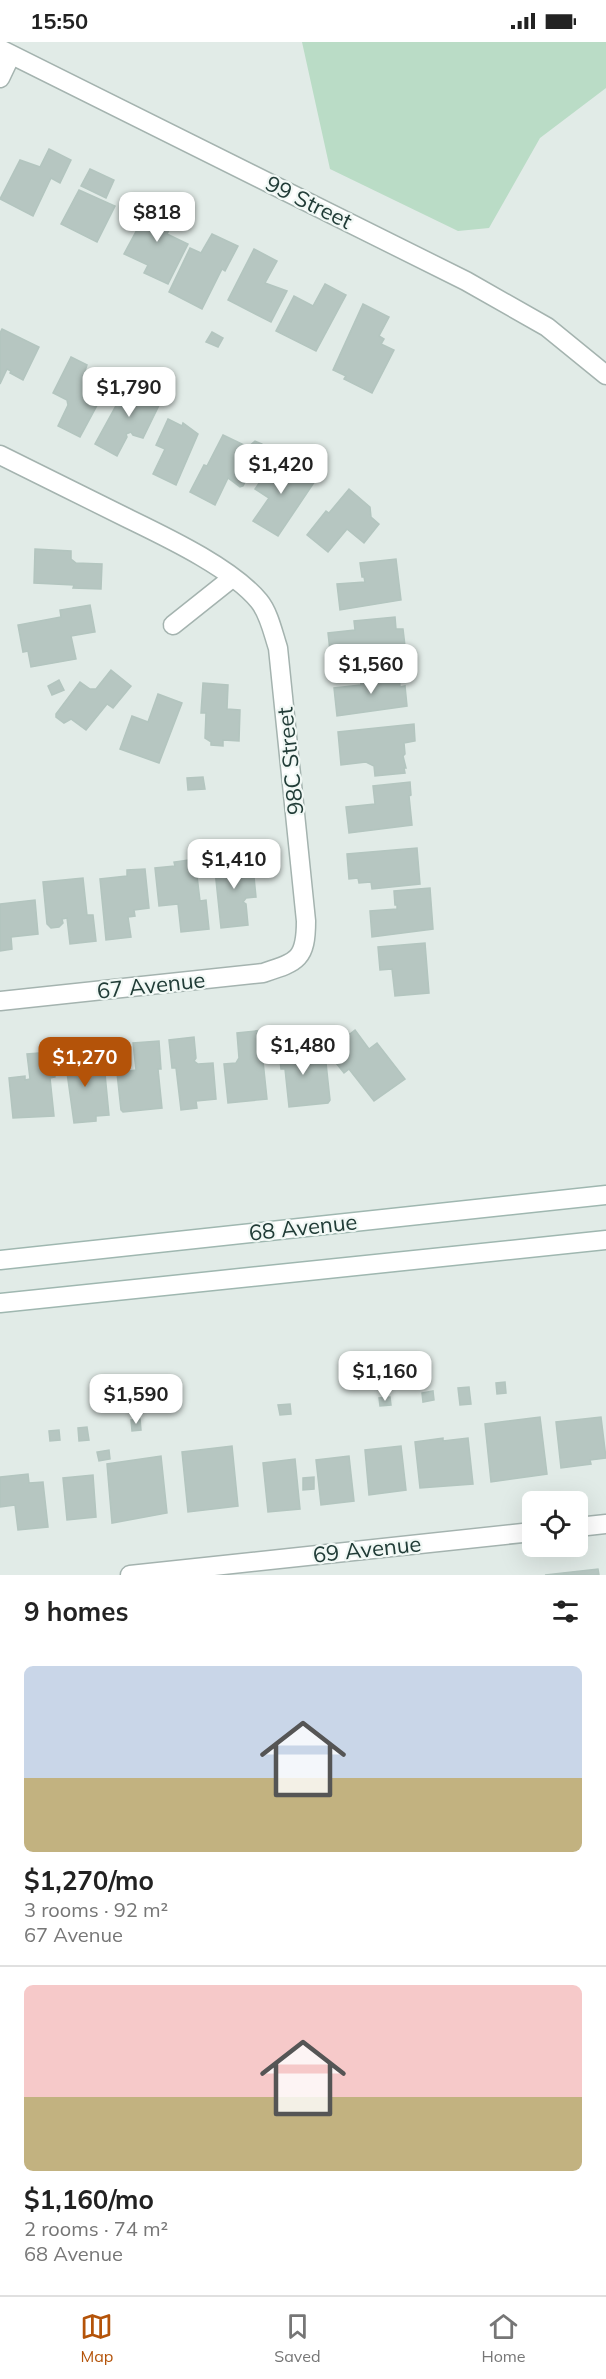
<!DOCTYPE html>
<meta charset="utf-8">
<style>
body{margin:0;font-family:Mulish,sans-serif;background:#f6f6f6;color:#222;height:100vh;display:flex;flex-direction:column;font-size:22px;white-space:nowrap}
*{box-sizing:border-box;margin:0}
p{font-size:20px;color:#767676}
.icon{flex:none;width:33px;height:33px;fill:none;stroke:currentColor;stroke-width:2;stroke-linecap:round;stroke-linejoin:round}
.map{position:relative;height:1533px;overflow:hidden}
.drawer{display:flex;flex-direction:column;background:#fff;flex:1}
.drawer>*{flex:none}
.tools{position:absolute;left:522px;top:1449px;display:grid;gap:12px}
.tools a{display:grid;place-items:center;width:66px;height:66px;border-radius:9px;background:#fff;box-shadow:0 6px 24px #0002;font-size:30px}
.price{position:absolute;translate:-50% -51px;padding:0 14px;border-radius:12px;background:#fff;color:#222;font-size:20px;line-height:39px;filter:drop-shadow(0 2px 3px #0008)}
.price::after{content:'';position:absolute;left:50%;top:36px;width:18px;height:14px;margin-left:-9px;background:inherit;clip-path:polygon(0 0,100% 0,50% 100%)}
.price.on{background:#b45309;color:#fff}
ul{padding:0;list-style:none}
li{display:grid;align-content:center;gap:12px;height:318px;padding:0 24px}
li+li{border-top:2px solid #e0e0e0}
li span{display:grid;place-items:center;height:186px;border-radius:9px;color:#555}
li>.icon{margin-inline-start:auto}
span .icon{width:108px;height:108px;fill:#fffc;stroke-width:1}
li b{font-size:26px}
h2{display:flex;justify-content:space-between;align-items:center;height:72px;padding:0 24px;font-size:26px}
.status{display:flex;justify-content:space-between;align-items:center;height:42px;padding:0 30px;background:#fff;direction:ltr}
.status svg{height:16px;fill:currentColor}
.menu{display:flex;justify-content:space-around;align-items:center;height:84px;border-top:2px solid #e0e0e0;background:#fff;font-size:16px;color:#767676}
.menu a{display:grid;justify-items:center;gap:3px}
.menu .on{color:#b45309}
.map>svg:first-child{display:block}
</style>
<div class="status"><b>15:50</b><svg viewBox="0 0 49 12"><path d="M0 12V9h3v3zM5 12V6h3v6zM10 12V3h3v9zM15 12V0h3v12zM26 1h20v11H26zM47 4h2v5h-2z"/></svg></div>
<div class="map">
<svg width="606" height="1533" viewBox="0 0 606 1533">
<rect width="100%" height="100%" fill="#e1ebe7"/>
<polygon fill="#badcc6" points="302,0 606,0 606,46 540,96 489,186 458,189 330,127"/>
<g fill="#b6c6c1" stroke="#b3c5bf" stroke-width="1.5">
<polygon points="49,107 71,118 60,141 51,136 33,174 0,157 20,118 40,125"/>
<polygon points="90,127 114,138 106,156 81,144"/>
<polygon points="79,148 115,164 97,200 61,182"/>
<polygon points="153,158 179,169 167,192 188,202 168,242 144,231 148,223 124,212"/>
<polygon points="212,192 238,204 225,229 222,227 202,267 169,250 190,206 201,211"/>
<polygon points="254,207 277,219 265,241 287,249 271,280 228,258"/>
<polygon points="325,242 346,253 316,309 276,289 294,254 313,264"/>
<polygon points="363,262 389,275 379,294 384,297 381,302 394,308 372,351 344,337 346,334 333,328"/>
<polygon points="2,287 39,305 23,338 10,331 11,329 7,327 0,342 0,291"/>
<polygon points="212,290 223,296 218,305 206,300"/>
<polygon points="71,315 87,323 85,329 109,341 80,395 58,384 68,363 67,358 53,351"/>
<polygon points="129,340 162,357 143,396 133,393 131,390 126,392 127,395 117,414 95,402"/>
<polygon points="168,377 182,384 183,381 198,392 176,443 153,432 165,407 156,403"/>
<polygon points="223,393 248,405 255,399 262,402 263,405 243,444 240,445 228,436 215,463 190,450 204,423 207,424"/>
<polygon points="277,415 315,439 278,494 253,479 269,456 255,447"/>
<polygon points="349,447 370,465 371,475 379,482 364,501 347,487 328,510 307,493 326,469 329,471"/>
<polygon points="35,507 71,509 71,517 76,521 102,522 101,547 73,546 74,543 34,541"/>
<polygon points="396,517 401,558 340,568 337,542 365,540 364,535 362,535 360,521"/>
<polygon points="90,563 95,590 71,594 76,617 31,625 28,609 23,610 18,583 61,575 60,568"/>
<polygon points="395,575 396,587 403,587 405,604 358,609 359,615 331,618 328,591 355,588 354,579"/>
<polygon points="111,628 131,644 113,666 107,662 86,688 71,677 64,681 56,675 56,672 80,640 90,647 96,647"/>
<polygon points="399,630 400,645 405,644 407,664 337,674 334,646 361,643 360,634"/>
<polygon points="59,638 64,648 52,653 48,644"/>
<polygon points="203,641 228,643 227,667 240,668 239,699 223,698 223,704 211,703 211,700 205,696 206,671 201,671"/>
<polygon points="158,652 182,661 159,721 120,707 132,674 148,680"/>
<polygon points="414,682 415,699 404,701 405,712 403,714 406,726 404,726 405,731 375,734 374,724 366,720 341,723 338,690"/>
<polygon points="203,735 205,747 188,748 187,736"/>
<polygon points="410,740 411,753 409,754 412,783 349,791 346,765 375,762 373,744"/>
<polygon points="417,806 420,842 372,847 371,840 359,841 358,836 349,837 347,812"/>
<polygon points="252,815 256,855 246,856 243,860 246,862 248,883 221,886 214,819"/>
<polygon points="195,817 200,859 206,858 209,887 181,890 178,862 159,864 155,826 175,824 174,820"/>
<polygon points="145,827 149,866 134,868 135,874 128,875 131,895 106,898 100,837 127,834 127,828"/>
<polygon points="83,836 87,873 93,873 96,899 70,902 67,876 62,877 63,881 59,885 51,886 47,882 43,840"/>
<polygon points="430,846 433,887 372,895 370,869 397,867 397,863 395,863 394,849"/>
<polygon points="35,858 38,892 11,895 12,907 0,909 0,862"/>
<polygon points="425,901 429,951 395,954 392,927 380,928 378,905"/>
<polygon points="264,988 267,1018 263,1019 267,1057 228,1061 224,1022 236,1021 239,1016 237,991"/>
<polygon points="355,988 369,1007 377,1001 405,1037 374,1059 349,1027 344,1031 333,1017 343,1009 337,1002"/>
<polygon points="194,995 196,1016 194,1019 198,1022 213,1021 216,1057 196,1059 197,1066 181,1068 176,1026 172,1026 169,998"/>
<polygon points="303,996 306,1023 326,1021 330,1058 328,1061 289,1065 285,1027 281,1027 278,999"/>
<polygon points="159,999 161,1027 158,1027 162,1066 123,1070 121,1068 117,1031 136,1028 133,1001"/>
<polygon points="88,1006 90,1028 88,1030 92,1033 105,1032 109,1073 96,1074 96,1079 74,1081 64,1009"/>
<polygon points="52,1010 55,1035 50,1036 54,1074 13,1076 9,1036 25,1034 25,1038 30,1037 27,1012"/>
<polygon points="505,1340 506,1351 497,1352 496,1341"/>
<polygon points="469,1345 471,1362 460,1363 458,1346"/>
<polygon points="433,1349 434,1358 423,1360 422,1351"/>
<polygon points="390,1355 391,1363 380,1364 379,1356"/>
<polygon points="290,1362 291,1372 280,1373 278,1363"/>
<polygon points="540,1375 547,1432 491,1440 485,1382"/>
<polygon points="601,1375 606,1416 590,1418 591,1422 561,1426 556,1380"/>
<polygon points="140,1377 141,1388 132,1389 131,1378"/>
<polygon points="87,1385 89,1398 79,1399 78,1386"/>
<polygon points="59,1388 60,1398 50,1399 49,1389"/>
<polygon points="443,1396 443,1399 468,1396 473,1442 420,1446 415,1400"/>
<polygon points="232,1404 238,1464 188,1470 182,1410"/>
<polygon points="401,1404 406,1448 369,1453 365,1408"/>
<polygon points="109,1408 110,1417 99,1419 97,1410"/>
<polygon points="161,1414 167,1471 112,1481 107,1422"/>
<polygon points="349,1414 354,1459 321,1463 316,1418"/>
<polygon points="295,1417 300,1467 268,1470 263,1421"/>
<polygon points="28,1432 29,1441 43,1440 48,1485 18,1488 15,1463 0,1465 0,1435"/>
<polygon points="93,1433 96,1475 67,1478 63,1436"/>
<polygon points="314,1435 314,1447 303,1448 303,1436"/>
<polygon points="598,1527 599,1533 545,1533"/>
</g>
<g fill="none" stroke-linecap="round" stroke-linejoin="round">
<defs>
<g id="minor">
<path d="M0,413c42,21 85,42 127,63 39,19 105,50 132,83 10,12 14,32 19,47l28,273c0,39 -9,41 -43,52l-263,28"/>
<polyline points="173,583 232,536"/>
<polyline points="578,1485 606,1482"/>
<polyline points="130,1533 532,1490"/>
</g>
<g id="tertiary">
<polyline points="0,7 466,239 547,285 606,333"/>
<polyline points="0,36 11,13"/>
</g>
<g id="secondary">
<polyline points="0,1218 606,1153"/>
<polyline points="0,1261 606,1198"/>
</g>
</defs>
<use href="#minor" stroke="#a4b3af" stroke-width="21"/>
<use href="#tertiary" stroke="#a4b3af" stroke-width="21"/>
<use href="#secondary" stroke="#9fb7b0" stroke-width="21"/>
<use href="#minor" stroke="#fff" stroke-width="18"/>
<use href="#tertiary" stroke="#fff" stroke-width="18"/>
<use href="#secondary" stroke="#fff" stroke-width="18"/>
</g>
<g text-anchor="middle" stroke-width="4.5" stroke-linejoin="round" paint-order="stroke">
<g font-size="22" fill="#213c37" stroke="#f1f8f5">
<text transform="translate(309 160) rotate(26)" y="8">99 Street</text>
<text transform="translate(290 719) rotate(-96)" y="8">98C Street</text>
<text transform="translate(151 943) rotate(-6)" y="8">67 Avenue</text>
<text transform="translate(303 1185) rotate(-6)" y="8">68 Avenue</text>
<text transform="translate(367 1507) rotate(-6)" y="8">69 Avenue</text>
</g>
</g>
</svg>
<div class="tools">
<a><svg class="icon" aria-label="locate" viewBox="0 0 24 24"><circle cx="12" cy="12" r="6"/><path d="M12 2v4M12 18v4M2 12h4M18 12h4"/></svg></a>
</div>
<b class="price" style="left:157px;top:201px">$818</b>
<b class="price" style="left:129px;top:376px">$1,790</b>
<b class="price" style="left:281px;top:453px">$1,420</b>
<b class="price" style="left:371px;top:653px">$1,560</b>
<b class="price" style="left:234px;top:848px">$1,410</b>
<b class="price" style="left:303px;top:1034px">$1,480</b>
<b class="price on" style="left:85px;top:1046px">$1,270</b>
<b class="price" style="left:385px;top:1360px">$1,160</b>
<b class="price" style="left:136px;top:1383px">$1,590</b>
</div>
<section class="drawer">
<h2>9 homes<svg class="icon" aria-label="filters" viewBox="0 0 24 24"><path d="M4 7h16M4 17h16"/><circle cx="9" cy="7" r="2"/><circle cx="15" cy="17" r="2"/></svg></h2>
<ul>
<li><span style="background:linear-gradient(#c9d6e8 60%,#c2b280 0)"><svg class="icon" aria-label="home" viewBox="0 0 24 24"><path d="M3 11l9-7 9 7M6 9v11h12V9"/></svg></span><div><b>$1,270/mo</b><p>3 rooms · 92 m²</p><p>67 Avenue</p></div></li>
<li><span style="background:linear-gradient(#f6c9c9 60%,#c2b280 0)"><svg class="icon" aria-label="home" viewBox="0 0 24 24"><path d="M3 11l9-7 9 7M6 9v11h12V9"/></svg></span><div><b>$1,160/mo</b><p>2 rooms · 74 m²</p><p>68 Avenue</p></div></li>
</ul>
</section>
<nav class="menu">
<a class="on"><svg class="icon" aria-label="map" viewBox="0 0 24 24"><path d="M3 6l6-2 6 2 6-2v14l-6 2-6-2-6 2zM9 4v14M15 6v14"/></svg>Map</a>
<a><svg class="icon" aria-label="saved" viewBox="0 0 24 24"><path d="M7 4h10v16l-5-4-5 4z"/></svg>Saved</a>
<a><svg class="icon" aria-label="home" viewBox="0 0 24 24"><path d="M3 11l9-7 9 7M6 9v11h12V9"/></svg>Home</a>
</nav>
